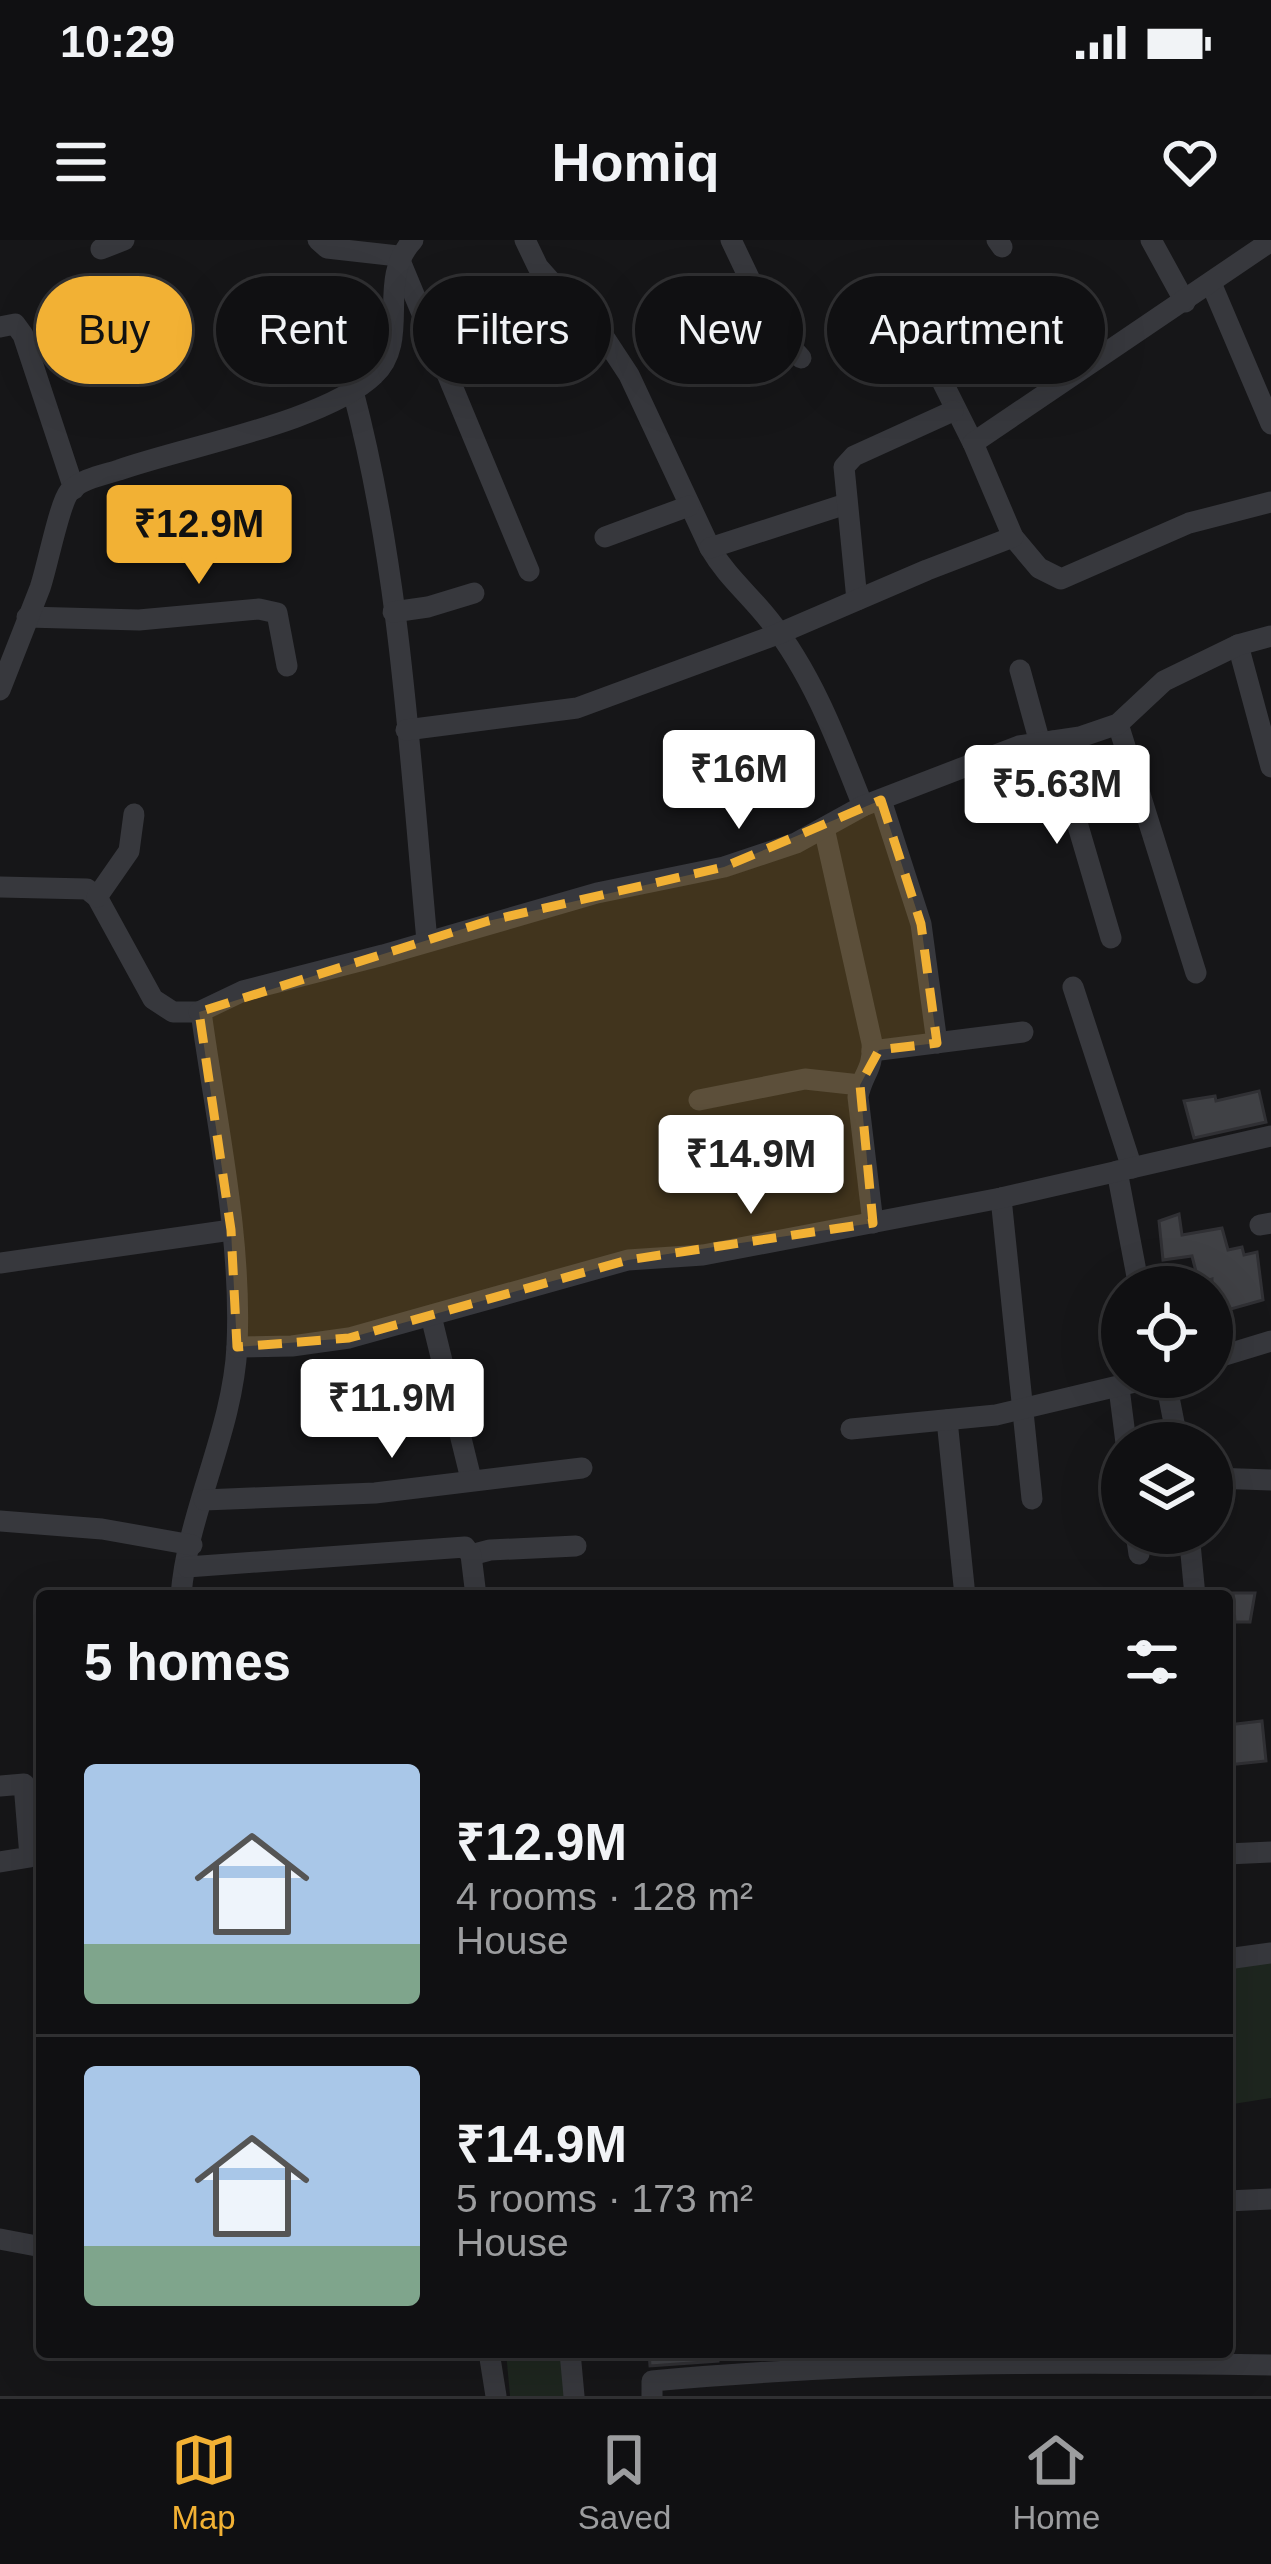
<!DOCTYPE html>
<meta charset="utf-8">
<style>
body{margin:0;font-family:Helvetica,sans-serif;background:#19191b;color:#f1f3f6;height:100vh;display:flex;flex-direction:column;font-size:45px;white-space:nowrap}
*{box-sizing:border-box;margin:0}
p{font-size:39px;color:#9c9d9f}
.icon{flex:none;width:66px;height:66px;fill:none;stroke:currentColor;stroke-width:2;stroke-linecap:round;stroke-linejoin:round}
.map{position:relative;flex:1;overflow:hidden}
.drawer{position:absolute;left:36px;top:1350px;width:1197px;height:768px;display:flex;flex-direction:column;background:#101012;border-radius:12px;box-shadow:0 12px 48px #0002,0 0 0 3px #303032}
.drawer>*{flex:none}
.top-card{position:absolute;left:36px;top:36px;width:1200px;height:108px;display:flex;gap:24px}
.controls{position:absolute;left:1101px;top:1026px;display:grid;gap:24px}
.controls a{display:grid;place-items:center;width:132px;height:132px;border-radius:50%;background:#101012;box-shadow:0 12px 48px #0002,0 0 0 3px #303032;font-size:60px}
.price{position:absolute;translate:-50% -102px;padding:0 27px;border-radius:12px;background:#fff;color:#222;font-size:39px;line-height:78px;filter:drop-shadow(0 3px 6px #0008)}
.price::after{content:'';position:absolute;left:50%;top:72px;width:36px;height:27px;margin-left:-18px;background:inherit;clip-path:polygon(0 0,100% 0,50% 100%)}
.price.on{background:#f2b134;color:#111}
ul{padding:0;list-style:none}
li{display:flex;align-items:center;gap:36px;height:300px;padding:0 48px}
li+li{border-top:3px solid #303032}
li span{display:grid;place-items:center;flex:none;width:336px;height:240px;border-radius:12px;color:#555}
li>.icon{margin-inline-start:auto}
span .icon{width:144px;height:144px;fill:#fffc;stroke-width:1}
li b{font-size:51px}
h2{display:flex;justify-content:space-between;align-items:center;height:144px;padding:0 48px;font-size:51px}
.chip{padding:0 42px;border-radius:54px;background:#101012;box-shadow:0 12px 48px #0002,0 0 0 3px #303032;font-size:42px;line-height:108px}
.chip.on{background:#f2b134;color:#111}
.status{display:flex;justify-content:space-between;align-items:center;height:84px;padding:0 60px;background:#101012;direction:ltr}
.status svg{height:33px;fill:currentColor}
header{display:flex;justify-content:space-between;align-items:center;height:156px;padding:0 48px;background:#101012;font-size:54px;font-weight:800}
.dock{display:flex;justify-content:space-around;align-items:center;height:168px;border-top:3px solid #303032;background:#101012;font-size:33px;color:#9c9d9f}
.dock a{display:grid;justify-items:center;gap:6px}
.dock .on{color:#f2b134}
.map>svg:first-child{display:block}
</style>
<div class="status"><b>10:29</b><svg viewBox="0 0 49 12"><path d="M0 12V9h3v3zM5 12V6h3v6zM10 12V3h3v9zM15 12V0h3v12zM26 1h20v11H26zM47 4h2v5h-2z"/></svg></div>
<header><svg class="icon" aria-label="menu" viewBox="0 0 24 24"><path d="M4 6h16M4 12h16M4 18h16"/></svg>Homiq<svg class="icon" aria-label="heart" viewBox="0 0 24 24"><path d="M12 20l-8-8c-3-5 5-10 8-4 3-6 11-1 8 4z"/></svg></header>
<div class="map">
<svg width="1271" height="2156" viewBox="0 0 1271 2156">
<rect width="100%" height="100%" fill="#161618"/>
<g fill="#1e261f">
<polygon points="1271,1722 1271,1858 1227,1865 1227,1727"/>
<polygon points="506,2112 563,2112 566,2156 510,2156"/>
</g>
<g fill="#404145" stroke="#303034" stroke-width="3">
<polygon points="1259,851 1266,882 1194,898 1184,861 1215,856 1216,861"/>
<polygon points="1179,974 1182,995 1222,988 1228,1010 1242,1007 1244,1015 1257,1012 1263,1060 1227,1070 1231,1098 1212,1103 1212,1039 1199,1043 1192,1016 1163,1020 1159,981"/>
<polygon points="1233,1353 1255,1353 1250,1382 1235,1382"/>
<polygon points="1262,1481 1266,1521 1227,1525 1227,1485"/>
<polygon points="649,2112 718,2112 718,2121 650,2126"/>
</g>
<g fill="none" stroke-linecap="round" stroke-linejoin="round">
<g stroke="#37383d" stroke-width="21">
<polyline points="318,0 327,8 398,16 529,331"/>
<path d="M525,0l13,27 24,27 19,8 48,73 81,173c17,29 40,47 60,73 43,54 68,122 93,185"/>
<polyline points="731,0 772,86 801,118"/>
<polyline points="997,0 1002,7"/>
<polyline points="1151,0 1185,62"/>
<polyline points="101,9 124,0"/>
<polyline points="1211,43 1271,184"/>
<polyline points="0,87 15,84 23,95 74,249"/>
<polyline points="924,105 973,203"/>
<path d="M353,151c47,178 57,367 74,550"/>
<polyline points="605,297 689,266"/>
<polyline points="1013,297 1039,328 1061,339 1189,283 1271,262"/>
<polyline points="710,308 846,264"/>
<polyline points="857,360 844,227 854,216 953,171"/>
<polyline points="393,372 428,367 474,353"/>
<polyline points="27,377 139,380 259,369 277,373 287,426"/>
<polyline points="1238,405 1271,527"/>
<polyline points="1020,430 1040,503"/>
<path d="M0,450c13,-34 27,-68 40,-102 7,-20 19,-83 29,-96 11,-13 34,-17 50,-22 68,-24 206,-48 255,-95 38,-36 1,-94 39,-135"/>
<polyline points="1118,484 1196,733"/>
<polyline points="406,490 577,468 778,394 927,330 1013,297 973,203 1271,1"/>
<polyline points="1053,501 1111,698"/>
<polyline points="881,560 921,684 937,803"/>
<path d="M824,588l48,215c2,27 -10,31 -14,54l15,126"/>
<path d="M0,647l87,2 10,8 56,102 20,13h26l3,7c15,107 40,219 35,327 -4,85 -50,167 -56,250"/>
<polyline points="97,657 129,611 134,574"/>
<polyline points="1073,747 1132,928"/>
<polyline points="199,772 243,751 383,715 597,653 724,627 796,603 863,566 1019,506 1080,497 1118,484 1164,441 1238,405 1271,396"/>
<polyline points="872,811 1023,792"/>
<polyline points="699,860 805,839 860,845"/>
<polyline points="1117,931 1139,1047"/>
<polyline points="1001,958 1032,1259"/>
<polyline points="1260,985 1271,983"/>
<polyline points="0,1023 231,990"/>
<polyline points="431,1076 471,1239"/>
<polyline points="237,1107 292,1106 349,1098 628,1020 703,1015 1001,958 1271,896"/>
<polyline points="1212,1119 1271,1101"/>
<polyline points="1165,1137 1178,1203"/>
<polyline points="1119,1148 1126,1203"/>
<polyline points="947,1180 965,1356"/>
<polyline points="851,1189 996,1175 1156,1137"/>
<polyline points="1212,1238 1271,1240"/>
<polyline points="204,1260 375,1253 582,1228"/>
<polyline points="0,1281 102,1289 192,1305"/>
<polyline points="1136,1293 1139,1314"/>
<polyline points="1189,1293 1195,1356"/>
<polyline points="471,1315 490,1310 576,1306"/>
<polyline points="187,1327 465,1307 471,1315 476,1356"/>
<polyline points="0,1546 24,1544 30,1617 0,1622"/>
<polyline points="1227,1614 1271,1612"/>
<polyline points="1227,1719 1271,1713"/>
<polyline points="1227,1961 1271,1959"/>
<polyline points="0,1999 42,2007"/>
<polyline points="489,2112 496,2156"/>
<polyline points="570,2112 574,2156"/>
<path d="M652,2156v-15c206,-19 412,-20 619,-16"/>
</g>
</g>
<path fill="#f2b134" fill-opacity="0.2" stroke="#f2b134" stroke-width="9" stroke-dasharray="24 15" stroke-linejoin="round" d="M881,560l40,124 16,119 -58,7 -19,35 13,138 -245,37 -279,78 -112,9 -6,-117 -32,-218 289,-91 236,-54z"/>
</svg>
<div class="controls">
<a><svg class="icon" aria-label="locate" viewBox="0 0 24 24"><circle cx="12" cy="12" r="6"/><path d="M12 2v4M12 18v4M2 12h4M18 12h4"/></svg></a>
<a><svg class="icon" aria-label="layers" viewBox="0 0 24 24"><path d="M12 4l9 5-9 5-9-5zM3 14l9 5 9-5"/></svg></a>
</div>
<b class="price on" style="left:199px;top:347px">₹12.9M</b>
<b class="price" style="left:739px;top:592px">₹16M</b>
<b class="price" style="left:1057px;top:607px">₹5.63M</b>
<b class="price" style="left:751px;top:977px">₹14.9M</b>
<b class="price" style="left:392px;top:1221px">₹11.9M</b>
<div class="top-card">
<a class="chip on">Buy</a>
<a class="chip">Rent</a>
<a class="chip">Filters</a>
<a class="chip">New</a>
<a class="chip">Apartment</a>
</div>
<section class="drawer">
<h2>5 homes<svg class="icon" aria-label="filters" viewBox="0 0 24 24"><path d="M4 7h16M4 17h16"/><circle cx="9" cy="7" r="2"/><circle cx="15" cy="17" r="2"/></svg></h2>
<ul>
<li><span style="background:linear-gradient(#a9c7e8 75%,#7fa58c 0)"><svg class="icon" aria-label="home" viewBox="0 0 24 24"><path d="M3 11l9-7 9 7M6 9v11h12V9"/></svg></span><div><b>₹12.9M</b><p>4 rooms · 128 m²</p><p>House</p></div></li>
<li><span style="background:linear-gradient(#a9c7e8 75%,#7fa58c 0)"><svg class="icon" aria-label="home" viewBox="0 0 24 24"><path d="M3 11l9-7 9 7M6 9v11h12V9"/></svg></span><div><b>₹14.9M</b><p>5 rooms · 173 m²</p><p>House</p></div></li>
</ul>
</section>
</div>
<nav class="dock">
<a class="on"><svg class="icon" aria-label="map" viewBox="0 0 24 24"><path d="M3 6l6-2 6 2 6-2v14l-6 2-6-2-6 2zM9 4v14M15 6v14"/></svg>Map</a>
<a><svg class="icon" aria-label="saved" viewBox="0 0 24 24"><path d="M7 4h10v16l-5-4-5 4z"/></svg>Saved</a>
<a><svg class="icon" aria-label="home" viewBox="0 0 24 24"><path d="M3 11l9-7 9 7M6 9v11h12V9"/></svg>Home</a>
</nav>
